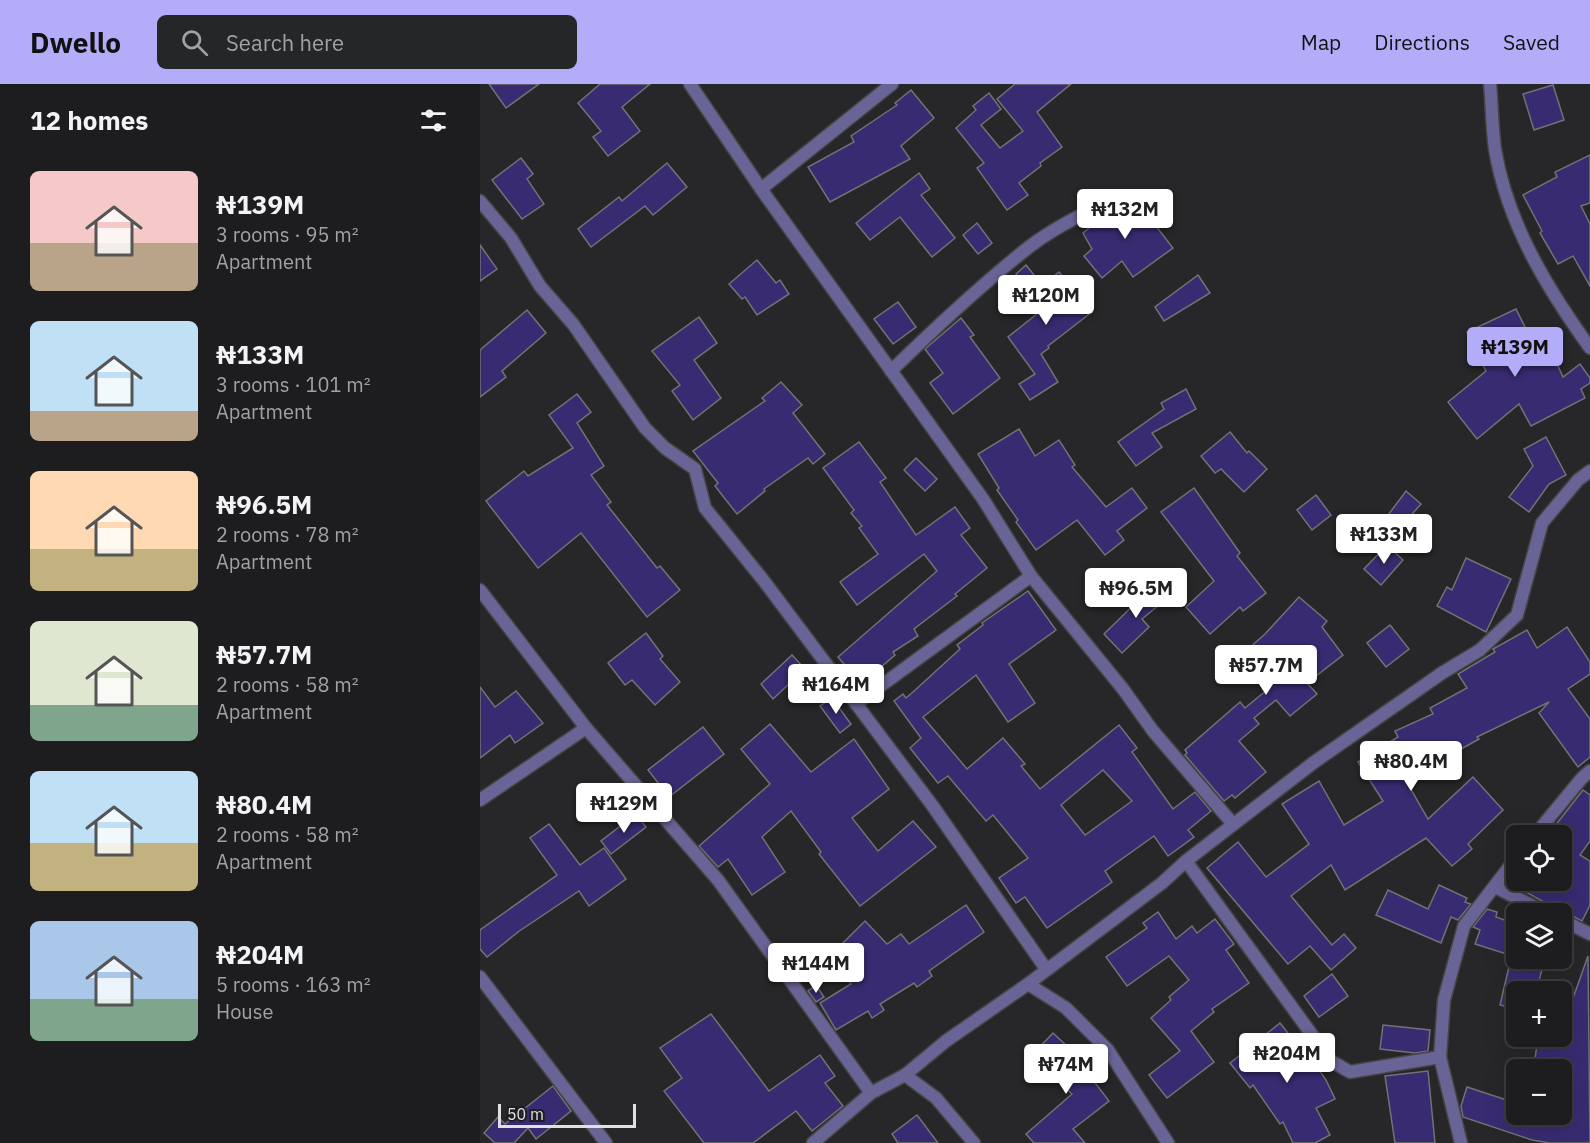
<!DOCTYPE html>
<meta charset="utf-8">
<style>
body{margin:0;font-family:"IBM Plex Sans",sans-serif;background:#252628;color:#f1f3f6;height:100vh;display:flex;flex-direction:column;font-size:22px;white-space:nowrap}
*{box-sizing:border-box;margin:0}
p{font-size:20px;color:#a0a2a4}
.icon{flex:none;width:33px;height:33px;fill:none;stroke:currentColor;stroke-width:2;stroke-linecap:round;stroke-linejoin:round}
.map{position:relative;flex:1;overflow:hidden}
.details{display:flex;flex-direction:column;background:#1d1d1f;width:480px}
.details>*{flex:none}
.controls{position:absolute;left:1026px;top:741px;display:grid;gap:12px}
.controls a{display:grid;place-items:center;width:66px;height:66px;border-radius:9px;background:#1d1d1f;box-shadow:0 6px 24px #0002,0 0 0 2px #3b3b3d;font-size:30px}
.scale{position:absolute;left:18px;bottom:15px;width:138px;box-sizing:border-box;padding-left:6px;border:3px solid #e0e0e2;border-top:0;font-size:16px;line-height:21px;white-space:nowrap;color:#e0e0e2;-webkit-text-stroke:4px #1e1d20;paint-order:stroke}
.price{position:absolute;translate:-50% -51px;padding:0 14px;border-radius:6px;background:#fff;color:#222;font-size:20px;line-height:39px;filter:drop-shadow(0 2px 3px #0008)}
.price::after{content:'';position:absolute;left:50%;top:36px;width:18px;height:14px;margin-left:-9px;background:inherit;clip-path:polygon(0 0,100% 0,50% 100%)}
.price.active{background:#b3acf9;color:#111}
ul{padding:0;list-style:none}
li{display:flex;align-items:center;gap:18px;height:150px;padding:0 30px}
li span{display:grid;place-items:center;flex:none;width:168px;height:120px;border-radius:9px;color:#555}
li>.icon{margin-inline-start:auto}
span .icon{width:72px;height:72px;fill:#fffc;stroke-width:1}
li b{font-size:26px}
h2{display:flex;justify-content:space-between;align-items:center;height:72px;padding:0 30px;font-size:26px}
header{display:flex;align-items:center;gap:36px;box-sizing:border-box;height:84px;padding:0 30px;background:#b3acf9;color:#111}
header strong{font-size:28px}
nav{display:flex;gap:33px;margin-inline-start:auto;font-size:21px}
.search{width:420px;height:54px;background:#252628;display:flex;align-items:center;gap:15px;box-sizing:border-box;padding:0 21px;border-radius:9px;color:#a0a2a4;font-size:22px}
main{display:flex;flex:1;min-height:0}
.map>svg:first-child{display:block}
</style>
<header>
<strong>Dwello</strong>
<div class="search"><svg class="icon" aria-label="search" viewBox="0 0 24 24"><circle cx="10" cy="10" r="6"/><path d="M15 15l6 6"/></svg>Search here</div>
<nav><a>Map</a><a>Directions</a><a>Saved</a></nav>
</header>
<main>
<section class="details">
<h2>12 homes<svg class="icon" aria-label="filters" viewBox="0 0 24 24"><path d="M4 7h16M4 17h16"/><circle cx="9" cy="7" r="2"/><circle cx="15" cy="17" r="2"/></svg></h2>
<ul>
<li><span style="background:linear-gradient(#f6c9c9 60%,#b9a48a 0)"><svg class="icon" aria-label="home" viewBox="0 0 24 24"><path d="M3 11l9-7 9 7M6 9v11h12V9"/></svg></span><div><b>₦139M</b><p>3 rooms · 95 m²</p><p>Apartment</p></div></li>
<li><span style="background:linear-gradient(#bfe0f5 75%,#b9a48a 0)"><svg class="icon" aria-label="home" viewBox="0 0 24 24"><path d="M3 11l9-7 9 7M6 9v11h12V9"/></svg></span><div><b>₦133M</b><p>3 rooms · 101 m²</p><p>Apartment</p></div></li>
<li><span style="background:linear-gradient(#ffd9b3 65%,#c2b280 0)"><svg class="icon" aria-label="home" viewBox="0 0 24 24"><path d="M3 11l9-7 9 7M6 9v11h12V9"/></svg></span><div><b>₦96.5M</b><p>2 rooms · 78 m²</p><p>Apartment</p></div></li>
<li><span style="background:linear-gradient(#dfe7d0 70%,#7fa58c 0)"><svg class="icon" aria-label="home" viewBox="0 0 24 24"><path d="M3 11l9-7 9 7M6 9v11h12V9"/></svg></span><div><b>₦57.7M</b><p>2 rooms · 58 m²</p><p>Apartment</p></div></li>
<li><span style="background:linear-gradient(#bfe0f5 60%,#c2b280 0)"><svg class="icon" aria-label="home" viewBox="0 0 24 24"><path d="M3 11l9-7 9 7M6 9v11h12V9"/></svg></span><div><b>₦80.4M</b><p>2 rooms · 58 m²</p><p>Apartment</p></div></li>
<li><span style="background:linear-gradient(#a9c7e8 65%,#7fa58c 0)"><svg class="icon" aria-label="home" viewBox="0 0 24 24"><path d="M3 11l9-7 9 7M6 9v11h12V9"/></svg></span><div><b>₦204M</b><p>5 rooms · 163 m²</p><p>House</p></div></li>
</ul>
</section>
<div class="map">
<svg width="1110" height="1059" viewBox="0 0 1110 1059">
<rect width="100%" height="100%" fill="#272729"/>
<g fill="#392b71" stroke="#727274" stroke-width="1.5" fill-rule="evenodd">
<polygon points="9,0 59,0 26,24"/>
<polygon points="120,0 170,0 142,23 160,47 128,72 113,53 121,47 98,19"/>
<polygon points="535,0 591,0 557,28 582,63 560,79 561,82 539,99 548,111 527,126 497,84 504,79 476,44 496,26 493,22 509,9 521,25 501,41 520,64 543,47 517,15"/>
<polygon points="1073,1 1084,36 1054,46 1043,10"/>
<polygon points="431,6 454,34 421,62 430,75 350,118 328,83 374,58 371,52 417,21 415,19"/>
<polygon points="1110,71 1110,119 1101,122 1110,140 1110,202 1093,172 1078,180 1060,149 1062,147 1043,111 1077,93 1075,88"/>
<polygon points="41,74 53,90 47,95 64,120 42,135 12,96"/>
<polygon points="187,79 207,103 173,131 165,122 111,163 98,145 139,113 142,117"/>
<polygon points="439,89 450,105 441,111 475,154 452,173 420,133 390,156 376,139"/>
<polygon points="651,110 693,164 653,193 642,177 622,194 604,172 612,165 603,149"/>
<polygon points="497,139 512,159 498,170 483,151"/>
<polygon points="0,161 17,185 0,197"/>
<polygon points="277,176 296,199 300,196 309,210 277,231 265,213 262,215 249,200"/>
<polygon points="546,181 562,201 579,188 612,228 568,262 569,264 561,270 578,298 550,316 539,300 555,290 528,253 563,225 536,190"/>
<polygon points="718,191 730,209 684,237 675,223"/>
<polygon points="418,218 436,243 413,260 394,235"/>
<polygon points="1036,225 1054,261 1066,255 1083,293 1100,280 1110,294 1110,299 1101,305 1105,314 1051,342 1039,320 997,355 968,318 1006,287 987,248"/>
<polygon points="47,226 66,249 22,287 26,293 0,313 0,266"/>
<polygon points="219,233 237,259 214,276 241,314 213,336 192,307 200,301 172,267"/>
<polygon points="481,234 494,251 490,253 520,294 473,330 450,299 463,289 445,265"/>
<polygon points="301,298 322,321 313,329 345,370 333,380 328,374 284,405 285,407 257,430 235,402 238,399 213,367 285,317 282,314"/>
<polygon points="706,305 716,325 672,349 682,363 656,382 638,358 684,325 681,319"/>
<polygon points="97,310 111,328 97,339 124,382 111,391 131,418 127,421 177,484 180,482 200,506 167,533 101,449 58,484 6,417 44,387 48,392 93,364 69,331"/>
<polygon points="539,345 555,372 579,356 595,381 592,383 626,423 652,404 667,424 637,447 644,456 625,471 597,436 556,466 536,438 538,436 517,406 519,404 498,370"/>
<polygon points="750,348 767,369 769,367 787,385 764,408 741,385 735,389 721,372"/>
<polygon points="1066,353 1086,391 1069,400 1049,428 1029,413 1053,382 1044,365"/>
<polygon points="379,358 406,394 400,398 436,451 475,423 490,444 481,451 507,484 475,510 477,512 434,545 438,552 413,568 415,571 381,600 358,573 457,487 444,470 377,521 360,498 398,470 379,444 382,442 371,429 374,426 343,384"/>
<polygon points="436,374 457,395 445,407 424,386"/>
<polygon points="714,404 760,469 757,472 786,509 763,527 760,523 730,550 706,523 734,497 681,428"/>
<polygon points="926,407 941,420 918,446 923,450 914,461 897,446"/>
<polygon points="836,411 851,431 832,446 817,426"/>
<polygon points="907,461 923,476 901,501 884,485"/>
<polygon points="986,474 1031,495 1006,548 957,522 967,503 972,506"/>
<polygon points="678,497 690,512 662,535 669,543 642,569 624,550"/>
<path d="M548,507l28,39 -47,34 26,39 -27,19 -32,-47 -53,42 44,52 36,-31 22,26 -4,2 19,23 79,-64 18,23 -5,4 41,57 22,-17 16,19 -23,19 6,7 -26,19 -14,-20 -49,35 7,11 -65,46 -22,-31 -9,6 -17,-25 29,-20 -35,-43 -7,6 -38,-45 -10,7 -28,-35 11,-10 -27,-37 9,-7 3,4 7,-6 47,-43 -3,-4 26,-20 -1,-2zM623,686l29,31 -47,34 -24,-30z"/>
<polygon points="819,513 847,537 842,543 863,571 827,599 837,610 810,632 796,616 774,634 779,640 759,657 786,688 755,714 752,711 744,717 705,671 707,669 705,666 760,618 765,624 788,605 760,572 785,550"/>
<polygon points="910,541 929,565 906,583 887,559"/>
<polygon points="1087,543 1110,578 1110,590 1088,605 1110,635 1110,673 1098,683 1059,629 1069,618 997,653 999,655 974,669 968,658 917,681 948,735 993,693 1023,726 988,760 992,765 972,782 946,754 865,806 851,781 811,812 852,861 864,850 876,864 851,886 830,862 808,880 727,784 758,758 786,793 829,760 802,720 839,697 864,741 903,717 878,678 918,653 915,647 953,630 950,624 987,604 978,590 1015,568 1013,565 1047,546 1057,564"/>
<polygon points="166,549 183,572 180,575 200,598 175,621 152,596 145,601 128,579"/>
<polygon points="312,571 325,585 293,615 281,600"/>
<polygon points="0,603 15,623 36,607 63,639 35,659 30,651 0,674"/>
<polygon points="352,614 371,640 360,649 340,622"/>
<polygon points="290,640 331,688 374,655 409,705 372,734 398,767 433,737 456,763 380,822 339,770 341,768 311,727 282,753 305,788 272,811 248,775 238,783 219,762 290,700 261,665"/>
<polygon points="223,643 244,670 189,713 168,686"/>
<polygon points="1103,706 1110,711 1110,757 1100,771 1110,777 1110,821 1102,837 1085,828 1077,829 1073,823 1028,798 1082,796 1082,752 1067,752"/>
<polygon points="156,730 166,743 131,770 121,757"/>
<polygon points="69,740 100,781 124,764 146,795 109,822 99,807 38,848 7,873 0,865 0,846 77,791 50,754"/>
<polygon points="959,801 987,814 985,818 991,820 978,836 971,833 961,859 896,831 908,806 948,825"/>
<polygon points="486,821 504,848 449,887 452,892 437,903 434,899 400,920 404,926 392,934 388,927 356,946 340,919 371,900 366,892 383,881 362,860 385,837 407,860 421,850 429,860"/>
<polygon points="1007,825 1017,828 1016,833 1036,840 1036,873 995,860 1000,846 993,843"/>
<polygon points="678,828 696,855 712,842 717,849 735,835 754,860 746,866 769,899 732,925 734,928 711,947 734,978 687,1014 669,991 700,967 671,934 691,916 689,913 709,896 689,872 647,902 626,873 667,844 663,839"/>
<polygon points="1108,872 1110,1059 1070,1059 1052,1056 983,1033 981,1022 987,1003 1036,1019 1036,1030 1082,1036 1082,986 1060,986 1062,976 1055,975 1058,952 1082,952 1082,945"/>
<polygon points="1031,874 1065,874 1056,908 1036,908 1036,925 1020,921"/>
<polygon points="852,890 868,912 839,933 824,912"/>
<polygon points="336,901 344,913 336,918 328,907"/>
<polygon points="231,930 289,1007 340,971 355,992 345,999 363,1022 332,1047 316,1027 273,1059 224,1059 184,1007 202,994 180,964"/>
<polygon points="800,939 824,970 827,968 846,996 855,1015 836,1024 850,1051 835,1059 813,1059 803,1038 800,1040 773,1001 770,1004 750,979"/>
<polygon points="903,941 950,946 948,967 935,969 900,965"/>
<polygon points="573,949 602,976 600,979 629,1017 593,1045 605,1059 554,1059 546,1050 592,1010 552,971"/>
<polygon points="948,987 955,1059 915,1059 905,992"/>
<polygon points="73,1002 91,1027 56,1055 48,1044 34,1059 15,1059 4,1049 18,1033 25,1040"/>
<polygon points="437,1031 458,1059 418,1059 412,1050"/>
</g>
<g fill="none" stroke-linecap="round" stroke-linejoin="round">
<defs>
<g id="minor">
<polyline points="210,0 281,105 503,415 551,492 643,605 673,647 753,740"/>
<path d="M1010,0c2,21 2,44 5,65 12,74 52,139 95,199"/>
<polyline points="281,105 412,0"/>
<polyline points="0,117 31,154 60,202 93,240 165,344 185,364 215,385 225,424 284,497 452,721 566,885"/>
<path d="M411,287c44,-43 90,-86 138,-124 25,-19 54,-33 81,-47"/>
<polyline points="0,506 106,644 238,796 391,1009"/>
<polyline points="376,620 551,492"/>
<polyline points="0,716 106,644"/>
<polyline points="1054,752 1102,694 1110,687"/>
<polyline points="706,777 851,977 870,988 960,973 964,916 984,842 1036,774"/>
<polyline points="1015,803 1069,830"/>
<polyline points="1082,836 1110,850"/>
<polyline points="0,893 126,1059"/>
<polyline points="548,900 586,924 628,966 688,1059"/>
<polyline points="960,973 981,1059"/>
<polyline points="425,991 456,1014 494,1059"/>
<polyline points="333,1059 391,1009 425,991 466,957 548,900 682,799 706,777 833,679 962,589 1000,566 1037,531 1062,439 1098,396 1110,387"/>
</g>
</defs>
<use href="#minor" stroke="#454547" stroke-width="15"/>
<use href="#minor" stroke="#696496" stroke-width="12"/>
</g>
</svg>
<div class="controls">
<a><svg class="icon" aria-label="locate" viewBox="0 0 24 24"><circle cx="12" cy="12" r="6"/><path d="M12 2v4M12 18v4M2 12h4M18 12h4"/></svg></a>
<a><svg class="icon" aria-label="layers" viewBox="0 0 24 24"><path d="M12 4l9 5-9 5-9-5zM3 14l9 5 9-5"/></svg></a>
<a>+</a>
<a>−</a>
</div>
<div class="scale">50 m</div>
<b class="price" style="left:645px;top:156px">₦132M</b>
<b class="price" style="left:566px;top:242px">₦120M</b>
<b class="price active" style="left:1035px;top:294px">₦139M</b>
<b class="price" style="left:904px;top:481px">₦133M</b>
<b class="price" style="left:656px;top:535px">₦96.5M</b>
<b class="price" style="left:786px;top:612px">₦57.7M</b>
<b class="price" style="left:356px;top:631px">₦164M</b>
<b class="price" style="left:931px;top:708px">₦80.4M</b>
<b class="price" style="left:144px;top:750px">₦129M</b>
<b class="price" style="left:336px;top:910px">₦144M</b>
<b class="price" style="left:807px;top:1000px">₦204M</b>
<b class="price" style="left:586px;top:1011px">₦74M</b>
</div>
</main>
